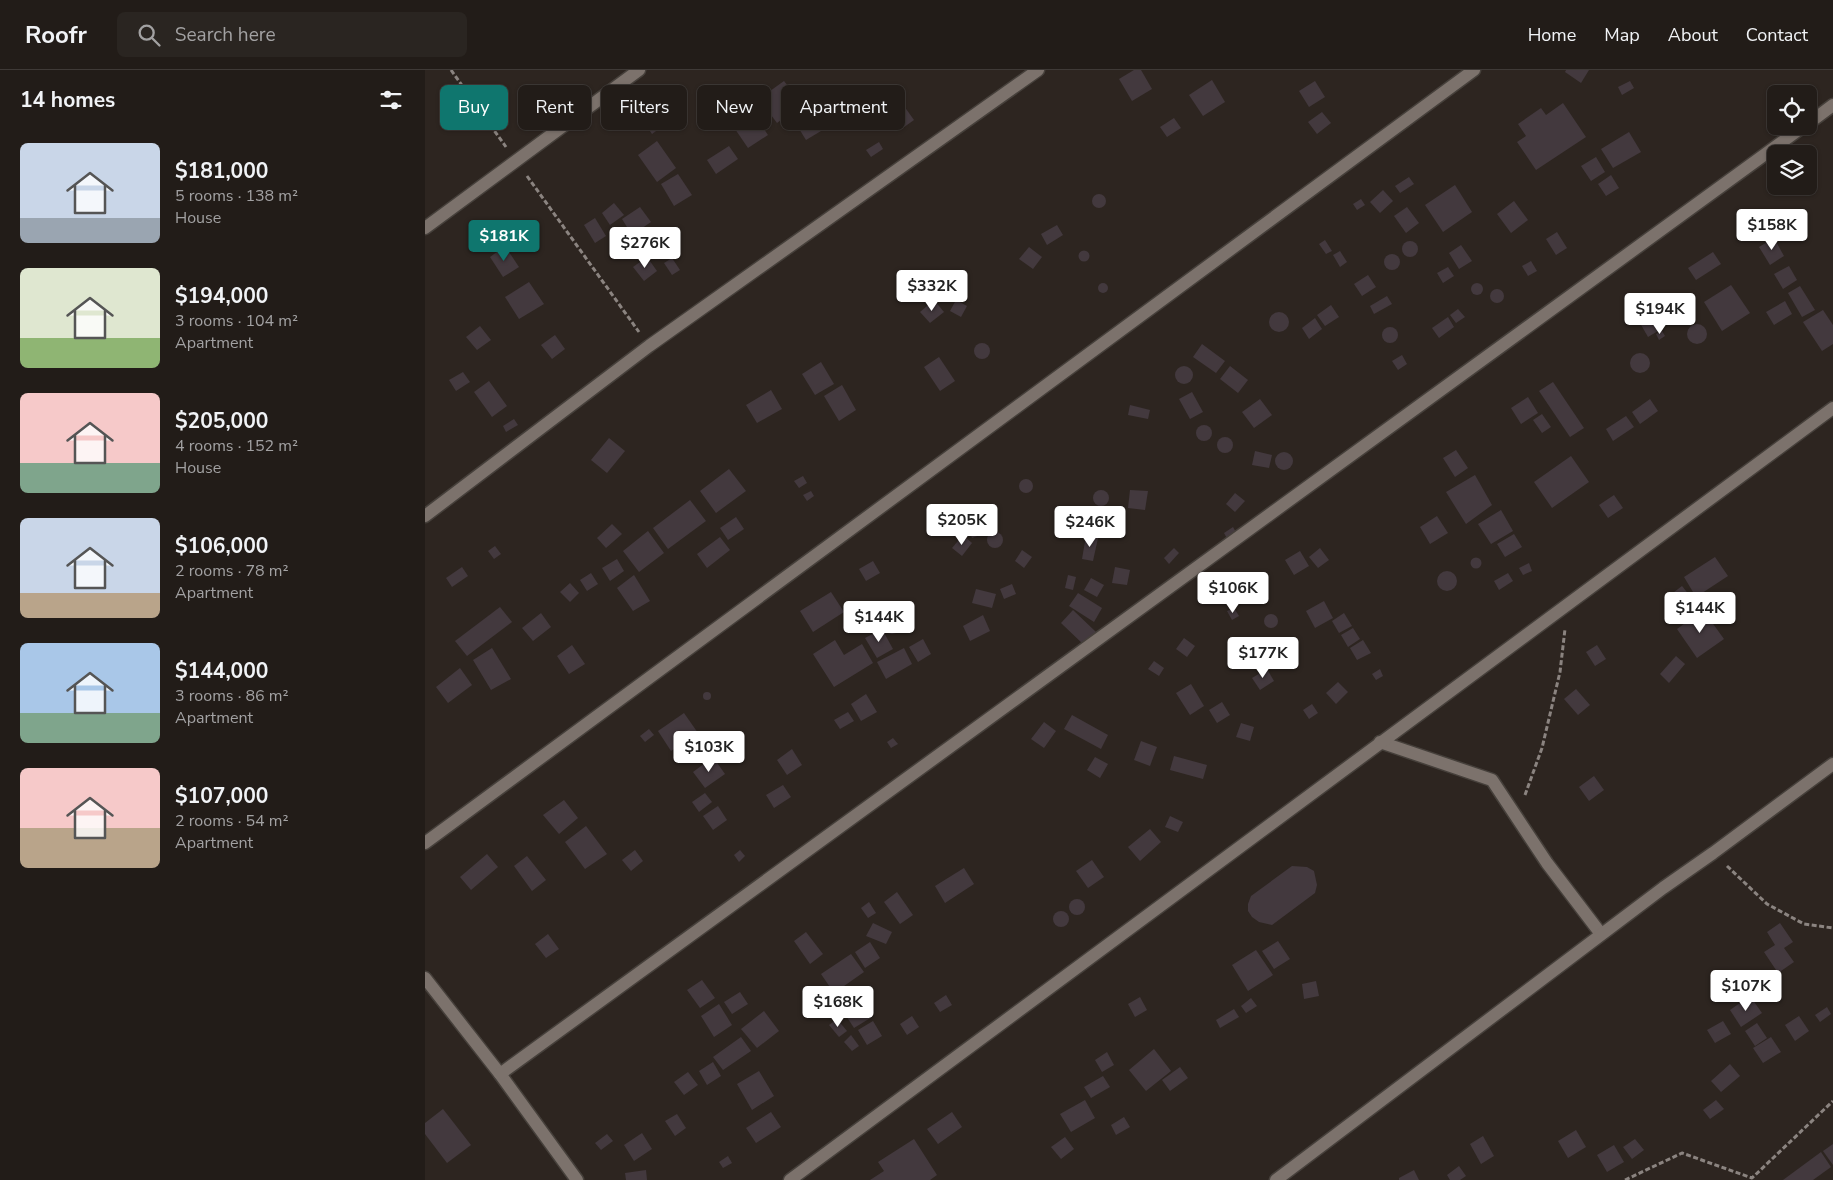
<!DOCTYPE html>
<meta charset="utf-8">
<style>
body{margin:0;font-family:"Nunito Sans",sans-serif;background:#2a2521;color:#f1f3f6;height:100vh;display:flex;flex-direction:column;font-size:19px;white-space:nowrap}
*{box-sizing:border-box;margin:0}
p{font-size:16px;color:#a2a1a2}
.icon{flex:none;width:28px;height:28px;fill:none;stroke:currentColor;stroke-width:2;stroke-linecap:round;stroke-linejoin:round}
.map{position:relative;flex:1;overflow:hidden}
.details{display:flex;flex-direction:column;background:#221c18;width:425px}
.details>*{flex:none}
.banner{position:absolute;left:15px;top:15px;width:475px;height:45px;display:flex;gap:10px}
.fabs{position:absolute;left:1342px;top:15px;display:grid;gap:10px}
.fabs a{display:grid;place-items:center;width:50px;height:50px;border-radius:8px;background:#221c18;box-shadow:0 1px 4px #0004,0 0 0 1px #3f3a37;font-size:25px}
.price{position:absolute;translate:-50% -42px;padding:0 11px;border-radius:5px;background:#fff;color:#222;font-size:16px;line-height:32px;filter:drop-shadow(0 1px 2px #0008)}
.price::after{content:'';position:absolute;left:50%;top:30px;width:15px;height:11px;margin-left:-8px;background:inherit;clip-path:polygon(0 0,100% 0,50% 100%)}
.price.active{background:#0f766e;color:#fff}
ul{padding:0;list-style:none}
li{display:flex;align-items:center;gap:15px;height:125px;padding:0 20px}
li span{display:grid;place-items:center;flex:none;width:140px;height:100px;border-radius:8px;color:#555}
li>.icon{margin-inline-start:auto}
span .icon{width:60px;height:60px;fill:#fffc;stroke-width:1}
li b{font-size:21px}
h2{display:flex;justify-content:space-between;align-items:center;height:60px;padding:0 20px;font-size:21px}
.tag{padding:0 18px;border-radius:8px;background:#221c18;box-shadow:0 1px 4px #0004,0 0 0 1px #3f3a37;font-size:18px;line-height:45px}
.tag.active{background:#0f766e;color:#fff}
header{display:flex;align-items:center;gap:30px;box-sizing:border-box;height:70px;padding:0 25px;background:#221c18;border-bottom:1px solid #3f3a37}
header strong{font-size:24px}
nav{display:flex;gap:28px;margin-inline-start:auto;font-size:18px}
.search{width:350px;height:45px;background:#2a2521;display:flex;align-items:center;gap:12px;box-sizing:border-box;padding:0 18px;border-radius:8px;color:#a2a1a2;font-size:19px}
main{display:flex;flex:1;min-height:0}
.map>svg:first-child{display:block}
</style>
<header>
<strong>Roofr</strong>
<div class="search"><svg class="icon" aria-label="search" viewBox="0 0 24 24"><circle cx="10" cy="10" r="6"/><path d="M15 15l6 6"/></svg>Search here</div>
<nav><a>Home</a><a>Map</a><a>About</a><a>Contact</a></nav>
</header>
<main>
<section class="details">
<h2>14 homes<svg class="icon" aria-label="filters" viewBox="0 0 24 24"><path d="M4 7h16M4 17h16"/><circle cx="9" cy="7" r="2"/><circle cx="15" cy="17" r="2"/></svg></h2>
<ul>
<li><span style="background:linear-gradient(#c9d6e8 75%,#9aa5b1 0)"><svg class="icon" aria-label="home" viewBox="0 0 24 24"><path d="M3 11l9-7 9 7M6 9v11h12V9"/></svg></span><div><b>$181,000</b><p>5 rooms · 138 m²</p><p>House</p></div></li>
<li><span style="background:linear-gradient(#dfe7d0 70%,#8fb573 0)"><svg class="icon" aria-label="home" viewBox="0 0 24 24"><path d="M3 11l9-7 9 7M6 9v11h12V9"/></svg></span><div><b>$194,000</b><p>3 rooms · 104 m²</p><p>Apartment</p></div></li>
<li><span style="background:linear-gradient(#f6c9c9 70%,#7fa58c 0)"><svg class="icon" aria-label="home" viewBox="0 0 24 24"><path d="M3 11l9-7 9 7M6 9v11h12V9"/></svg></span><div><b>$205,000</b><p>4 rooms · 152 m²</p><p>House</p></div></li>
<li><span style="background:linear-gradient(#c9d6e8 75%,#b9a48a 0)"><svg class="icon" aria-label="home" viewBox="0 0 24 24"><path d="M3 11l9-7 9 7M6 9v11h12V9"/></svg></span><div><b>$106,000</b><p>2 rooms · 78 m²</p><p>Apartment</p></div></li>
<li><span style="background:linear-gradient(#a9c7e8 70%,#7fa58c 0)"><svg class="icon" aria-label="home" viewBox="0 0 24 24"><path d="M3 11l9-7 9 7M6 9v11h12V9"/></svg></span><div><b>$144,000</b><p>3 rooms · 86 m²</p><p>Apartment</p></div></li>
<li><span style="background:linear-gradient(#f6c9c9 60%,#b9a48a 0)"><svg class="icon" aria-label="home" viewBox="0 0 24 24"><path d="M3 11l9-7 9 7M6 9v11h12V9"/></svg></span><div><b>$107,000</b><p>2 rooms · 54 m²</p><p>Apartment</p></div></li>
</ul>
</section>
<div class="map">
<svg width="1408" height="1110" viewBox="0 0 1408 1110">
<rect width="100%" height="100%" fill="#2d2520"/>
<g fill="#43393e">
<polygon points="709,0 716,0 727,19 707,31 694,9"/>
<polygon points="1141,0 1164,0 1156,13 1140,2"/>
<polygon points="787,10 800,32 778,46 764,25"/>
<polygon points="359,11 377,34 352,53 334,29"/>
<polygon points="890,11 900,27 884,37 874,21"/>
<polygon points="1205,11 1209,18 1197,25 1193,17"/>
<circle cx="444" cy="22" r="8"/>
<polygon points="423,14 440,37 423,49 406,26"/>
<polygon points="398,31 411,52 381,70 368,49"/>
<polygon points="1138,33 1161,67 1111,100 1092,72 1101,66 1093,54 1116,38 1121,45"/>
<polygon points="479,36 489,50 475,60 465,47"/>
<polygon points="897,42 906,53 892,64 883,52"/>
<polygon points="330,46 343,65 323,78 310,59"/>
<polygon points="229,48 235,58 227,64 220,54"/>
<polygon points="749,48 756,58 742,67 735,57"/>
<polygon points="1204,62 1216,82 1188,98 1176,79"/>
<polygon points="232,71 251,98 232,112 213,85"/>
<polygon points="454,72 458,79 446,87 441,80"/>
<polygon points="304,76 313,89 291,104 282,90"/>
<polygon points="1171,87 1180,102 1166,111 1156,96"/>
<polygon points="253,104 267,125 249,136 236,114"/>
<polygon points="1186,105 1194,118 1181,126 1173,114"/>
<polygon points="984,107 989,114 975,123 970,116"/>
<polygon points="1030,115 1047,142 1018,162 1000,135"/>
<polygon points="958,120 968,131 955,143 945,132"/>
<circle cx="674" cy="131" r="7"/>
<polygon points="936,129 940,135 932,140 928,134"/>
<polygon points="1089,131 1103,150 1086,163 1072,144"/>
<polygon points="189,133 199,145 185,155 177,143"/>
<polygon points="215,137 226,152 207,165 197,149"/>
<polygon points="982,137 994,153 981,163 969,146"/>
<polygon points="170,148 181,166 170,173 159,155"/>
<polygon points="632,155 638,165 622,175 616,164"/>
<polygon points="1132,162 1142,178 1131,185 1121,169"/>
<polygon points="1349,168 1359,186 1345,195 1334,177"/>
<polygon points="900,170 907,181 901,184 894,174"/>
<circle cx="985" cy="179" r="8"/>
<polygon points="1036,175 1047,191 1034,199 1024,183"/>
<polygon points="80,176 94,197 78,207 65,187"/>
<polygon points="604,177 617,187 608,199 594,189"/>
<circle cx="659" cy="186" r="5.5"/>
<polygon points="915,181 922,192 915,197 908,185"/>
<polygon points="1288,182 1296,194 1271,210 1263,198"/>
<circle cx="967" cy="192" r="8"/>
<polygon points="222,187 232,201 219,211 208,197"/>
<polygon points="247,188 255,200 247,205 239,193"/>
<polygon points="1106,191 1112,201 1103,206 1097,196"/>
<polygon points="1364,196 1372,210 1358,219 1349,204"/>
<polygon points="1023,197 1029,206 1018,213 1012,203"/>
<polygon points="943,205 951,217 937,226 929,214"/>
<polygon points="104,212 119,234 94,249 80,227"/>
<circle cx="678" cy="218" r="5"/>
<circle cx="1052" cy="219" r="6"/>
<polygon points="1306,215 1325,243 1297,261 1279,232"/>
<polygon points="1375,216 1390,240 1377,247 1363,223"/>
<circle cx="1072" cy="226" r="7"/>
<polygon points="962,226 967,234 949,244 945,236"/>
<polygon points="509,230 519,242 505,253 495,242"/>
<polygon points="531,230 542,236 536,247 525,241"/>
<polygon points="1360,231 1367,244 1349,255 1341,242"/>
<polygon points="906,235 914,247 900,256 892,245"/>
<polygon points="1033,239 1040,247 1031,253 1025,245"/>
<polygon points="1398,240 1408,255 1408,274 1397,281 1378,252"/>
<circle cx="854" cy="252" r="10"/>
<polygon points="1230,244 1238,258 1223,267 1215,253"/>
<polygon points="1023,247 1029,257 1014,268 1007,258"/>
<polygon points="890,248 897,259 884,269 877,258"/>
<circle cx="1272" cy="264" r="10"/>
<polygon points="55,256 66,270 52,280 41,267"/>
<circle cx="965" cy="265" r="8"/>
<polygon points="1237,261 1240,266 1234,270 1231,264"/>
<polygon points="130,265 140,279 127,289 116,275"/>
<circle cx="557" cy="281" r="8"/>
<polygon points="777,274 800,291 791,303 768,287"/>
<circle cx="1215" cy="293" r="10"/>
<polygon points="977,285 982,294 973,300 967,291"/>
<polygon points="514,287 530,311 515,321 499,297"/>
<polygon points="396,292 409,314 390,325 377,304"/>
<polygon points="805,296 823,310 813,323 795,309"/>
<circle cx="759" cy="305" r="9"/>
<polygon points="38,302 45,312 31,321 24,310"/>
<polygon points="64,311 82,336 67,347 49,322"/>
<polygon points="1128,312 1159,358 1145,367 1114,321"/>
<polygon points="417,315 431,340 414,351 399,326"/>
<polygon points="346,320 357,339 332,353 321,335"/>
<polygon points="767,322 778,342 765,349 754,329"/>
<polygon points="1103,327 1113,343 1096,354 1086,338"/>
<polygon points="835,329 847,345 829,358 817,342"/>
<polygon points="1225,329 1233,341 1215,354 1207,342"/>
<polygon points="705,335 725,340 723,349 703,345"/>
<polygon points="1117,344 1126,357 1117,363 1108,350"/>
<polygon points="1201,346 1209,357 1188,371 1181,359"/>
<polygon points="89,349 93,355 81,362 78,356"/>
<circle cx="779" cy="363" r="8"/>
<circle cx="800" cy="375" r="8"/>
<polygon points="184,368 200,381 182,403 166,390"/>
<polygon points="1031,380 1043,398 1030,407 1018,388"/>
<polygon points="830,381 847,385 844,398 827,395"/>
<circle cx="859" cy="391" r="9"/>
<polygon points="1146,386 1164,412 1127,438 1109,412"/>
<polygon points="304,399 321,421 291,443 275,421"/>
<polygon points="1050,405 1067,435 1041,454 1021,422"/>
<polygon points="378,406 382,413 374,418 369,411"/>
<circle cx="601" cy="416" r="7"/>
<polygon points="705,420 723,421 720,440 703,438"/>
<circle cx="676" cy="428" r="8"/>
<polygon points="386,421 389,426 382,431 378,425"/>
<polygon points="810,423 820,431 810,442 801,434"/>
<polygon points="1189,425 1198,438 1183,448 1174,435"/>
<polygon points="265,430 281,451 243,479 228,458"/>
<polygon points="1076,440 1088,461 1066,474 1053,454"/>
<polygon points="1012,446 1023,463 1005,474 995,457"/>
<polygon points="311,447 319,459 303,470 295,458"/>
<polygon points="556,452 560,463 547,468 543,458"/>
<polygon points="187,454 197,464 181,478 172,468"/>
<polygon points="808,457 812,464 803,470 799,463"/>
<polygon points="223,461 239,483 214,502 198,481"/>
<circle cx="570" cy="470" r="8"/>
<polygon points="1089,464 1097,477 1080,487 1072,474"/>
<polygon points="538,465 547,473 537,486 527,478"/>
<polygon points="661,466 673,468 668,491 657,489"/>
<polygon points="295,467 305,480 282,498 272,484"/>
<polygon points="70,476 76,484 69,489 63,481"/>
<polygon points="749,478 754,483 744,494 739,488"/>
<polygon points="895,478 904,490 893,498 884,487"/>
<polygon points="597,480 607,487 599,498 590,491"/>
<polygon points="875,481 884,496 869,505 860,490"/>
<polygon points="1290,487 1303,506 1271,527 1259,507"/>
<circle cx="1051" cy="493" r="5.5"/>
<polygon points="192,489 199,501 185,511 177,498"/>
<polygon points="448,491 455,503 441,511 434,499"/>
<polygon points="1104,493 1107,501 1098,505 1094,498"/>
<polygon points="37,497 43,506 27,517 21,508"/>
<polygon points="690,497 705,500 702,515 687,513"/>
<circle cx="1022" cy="511" r="10"/>
<polygon points="166,503 173,514 162,521 155,510"/>
<polygon points="1083,503 1088,511 1074,520 1069,511"/>
<polygon points="209,505 225,531 208,541 192,518"/>
<polygon points="643,505 651,507 648,520 640,518"/>
<polygon points="666,508 679,515 672,527 659,520"/>
<polygon points="145,513 154,523 145,532 135,522"/>
<polygon points="587,514 591,524 579,529 575,519"/>
<polygon points="1257,516 1273,536 1256,549 1240,529"/>
<polygon points="551,519 571,524 567,538 547,533"/>
<polygon points="406,522 419,542 388,562 375,541"/>
<polygon points="653,523 677,538 669,552 644,536"/>
<polygon points="899,531 908,548 890,558 881,541"/>
<polygon points="75,537 87,552 42,586 30,571"/>
<polygon points="809,538 814,546 807,550 802,541"/>
<polygon points="648,540 671,562 659,575 636,553"/>
<polygon points="1278,540 1299,569 1272,588 1252,559"/>
<polygon points="116,543 126,557 108,571 97,558"/>
<polygon points="919,543 927,556 914,563 907,551"/>
<circle cx="846" cy="551" r="7"/>
<circle cx="467" cy="554" r="10"/>
<polygon points="558,545 565,561 545,571 538,556"/>
<polygon points="928,558 935,569 923,577 916,565"/>
<polygon points="457,559 468,579 452,588 440,568"/>
<polygon points="759,568 770,576 762,587 751,579"/>
<polygon points="498,569 506,584 493,592 484,577"/>
<polygon points="410,570 419,585 437,574 448,593 409,617 388,584"/>
<polygon points="938,570 946,583 932,590 925,578"/>
<polygon points="147,575 160,594 144,604 132,586"/>
<polygon points="1172,575 1181,589 1170,596 1161,582"/>
<polygon points="67,578 86,609 66,620 48,590"/>
<polygon points="479,578 487,594 461,609 452,592"/>
<polygon points="1251,586 1260,594 1244,613 1235,604"/>
<polygon points="729,591 739,598 734,606 723,599"/>
<polygon points="35,598 47,615 23,633 11,617"/>
<polygon points="842,599 849,611 835,620 827,608"/>
<polygon points="955,599 958,606 951,610 947,604"/>
<polygon points="913,612 923,622 911,634 901,623"/>
<polygon points="766,614 779,636 765,645 751,623"/>
<polygon points="1151,619 1165,635 1153,645 1139,629"/>
<circle cx="282" cy="626" r="4"/>
<polygon points="441,624 452,642 436,651 426,634"/>
<polygon points="797,632 805,645 792,653 784,640"/>
<polygon points="887,634 893,643 884,649 878,640"/>
<polygon points="423,642 429,651 415,659 409,650"/>
<polygon points="259,643 273,663 246,681 233,661"/>
<polygon points="647,645 683,665 676,679 639,659"/>
<polygon points="619,652 631,661 619,678 606,669"/>
<polygon points="816,653 829,657 825,671 811,667"/>
<polygon points="224,659 229,665 220,672 215,666"/>
<polygon points="468,668 473,674 466,678 462,672"/>
<polygon points="716,671 732,677 725,696 709,690"/>
<polygon points="367,679 377,695 362,705 352,690"/>
<polygon points="749,686 782,695 778,709 745,700"/>
<polygon points="288,687 300,704 280,718 268,702"/>
<polygon points="670,687 683,694 675,708 662,700"/>
<polygon points="1169,706 1179,720 1164,731 1154,717"/>
<polygon points="358,715 366,727 349,738 341,725"/>
<polygon points="280,723 287,732 274,742 267,732"/>
<polygon points="139,730 153,748 134,764 118,745"/>
<polygon points="293,736 302,750 288,760 278,746"/>
<polygon points="745,746 758,752 753,762 740,757"/>
<polygon points="161,756 182,784 160,799 140,772"/>
<polygon points="725,759 736,772 715,791 703,777"/>
<polygon points="210,780 218,791 206,801 197,790"/>
<polygon points="315,780 320,786 314,792 309,785"/>
<polygon points="62,784 73,797 46,820 35,807"/>
<polygon points="102,786 121,810 107,821 89,796"/>
<polygon points="667,790 679,807 663,818 651,801"/>
<polygon points="867,796 882,797 889,801 892,815 890,823 847,855 834,852 827,847 823,841 823,834 826,826"/>
<polygon points="539,798 549,814 520,833 510,816"/>
<polygon points="472,822 488,845 475,854 459,832"/>
<circle cx="652" cy="837" r="8"/>
<polygon points="444,832 451,843 443,848 436,838"/>
<circle cx="636" cy="849" r="8"/>
<polygon points="448,853 467,862 461,874 441,866"/>
<polygon points="1355,853 1368,872 1359,878 1369,892 1353,903 1339,882 1350,875 1342,862"/>
<polygon points="381,862 398,884 385,894 369,871"/>
<polygon points="123,864 134,879 121,888 110,874"/>
<polygon points="853,871 865,889 849,899 837,881"/>
<polygon points="445,872 455,888 440,898 430,882"/>
<polygon points="831,880 848,905 823,921 807,895"/>
<polygon points="426,884 439,902 409,923 396,904"/>
<polygon points="277,910 290,928 275,938 262,920"/>
<polygon points="891,911 894,926 879,929 877,914"/>
<polygon points="315,922 323,934 307,944 299,932"/>
<polygon points="521,925 527,935 515,942 509,933"/>
<polygon points="1325,926 1337,943 1316,957 1305,940"/>
<polygon points="434,927 447,947 429,958 416,938"/>
<polygon points="715,927 722,940 710,947 703,934"/>
<polygon points="826,928 832,936 821,943 816,936"/>
<polygon points="294,934 307,955 289,967 276,946"/>
<polygon points="1402,937 1406,944 1395,952 1390,945"/>
<polygon points="809,939 814,947 795,958 791,950"/>
<polygon points="339,941 354,961 332,978 316,959"/>
<polygon points="487,946 494,957 482,965 475,954"/>
<polygon points="1374,946 1384,961 1370,971 1360,955"/>
<polygon points="412,949 422,961 414,967 404,955"/>
<polygon points="448,951 457,966 442,975 433,960"/>
<polygon points="1298,951 1306,964 1290,973 1282,960"/>
<polygon points="1332,953 1342,968 1330,976 1320,961"/>
<polygon points="426,965 434,976 427,981 419,972"/>
<polygon points="316,967 326,981 298,1000 288,987"/>
<polygon points="1346,967 1356,982 1338,993 1328,978"/>
<polygon points="729,979 746,1001 721,1021 704,1000"/>
<polygon points="682,982 689,995 677,1002 670,990"/>
<polygon points="288,992 296,1006 282,1015 274,1001"/>
<polygon points="1305,994 1315,1006 1296,1022 1286,1011"/>
<polygon points="755,997 763,1008 745,1021 737,1010"/>
<polygon points="334,1001 349,1026 327,1040 312,1014"/>
<polygon points="263,1002 273,1015 259,1025 249,1012"/>
<polygon points="678,1006 685,1017 666,1028 659,1017"/>
<polygon points="660,1030 670,1048 646,1062 635,1044"/>
<polygon points="1291,1030 1299,1039 1285,1049 1278,1040"/>
<polygon points="18,1039 46,1075 22,1093 0,1064 0,1053"/>
<polygon points="346,1042 356,1057 331,1073 321,1058"/>
<polygon points="527,1042 537,1057 513,1074 502,1059"/>
<polygon points="252,1044 261,1058 250,1066 240,1051"/>
<polygon points="699,1047 705,1057 691,1065 686,1055"/>
<polygon points="1151,1060 1161,1077 1143,1088 1133,1071"/>
<polygon points="217,1063 227,1079 209,1091 199,1075"/>
<polygon points="182,1064 188,1071 176,1080 170,1073"/>
<polygon points="1058,1066 1069,1086 1056,1094 1045,1074"/>
<polygon points="640,1067 649,1079 636,1089 626,1077"/>
<polygon points="489,1069 512,1105 505,1110 445,1110 459,1101 453,1092"/>
<polygon points="1210,1069 1219,1080 1207,1089 1198,1077"/>
<polygon points="1408,1074 1408,1095 1398,1081"/>
<polygon points="1189,1075 1199,1092 1182,1102 1172,1085"/>
<polygon points="1396,1082 1406,1097 1388,1110 1358,1110"/>
<polygon points="303,1086 307,1093 298,1098 294,1092"/>
<polygon points="1034,1096 1041,1106 1035,1110 1025,1110 1022,1105"/>
<polygon points="221,1100 222,1110 201,1110 200,1103"/>
<polygon points="989,1100 994,1110 974,1110 974,1108"/>
</g>
<g fill="none" stroke-linecap="round" stroke-linejoin="round">
<defs>
<g id="minor">
<polyline points="1384,53 1408,35"/>
<polyline points="0,158 214,0"/>
<polyline points="0,446 224,276 613,0"/>
<polyline points="955,672 1067,710 1122,793 1176,864"/>
<polyline points="0,773 1049,0"/>
<polyline points="0,908 75,1004 152,1110"/>
<polyline points="75,1004 1379,56"/>
<polyline points="365,1110 1408,338"/>
</g>
<polyline id="tertiary" points="851,1110 1238,818 1288,783 1408,694"/>
</defs>
<use href="#minor" stroke="#46403b" stroke-width="15"/>
<use href="#tertiary" stroke="#46403b" stroke-width="15"/>
<g stroke="#8b8480" stroke-width="3" stroke-dasharray="5 2.5" stroke-linecap="butt">
<polyline points="26,0 81,77"/>
<polyline points="102,106 214,262"/>
<polyline points="1100,725 1117,678 1135,602 1140,559"/>
<polyline points="1302,796 1342,834 1379,854 1408,858"/>
<polyline points="1200,1110 1257,1083 1327,1108 1408,1031"/>
</g>
<use href="#minor" stroke="#7c726c" stroke-width="12"/>
<use href="#tertiary" stroke="#7c726c" stroke-width="12"/>
</g>
</svg>
<div class="fabs">
<a><svg class="icon" aria-label="locate" viewBox="0 0 24 24"><circle cx="12" cy="12" r="6"/><path d="M12 2v4M12 18v4M2 12h4M18 12h4"/></svg></a>
<a><svg class="icon" aria-label="layers" viewBox="0 0 24 24"><path d="M12 4l9 5-9 5-9-5zM3 14l9 5 9-5"/></svg></a>
</div>
<b class="price" style="left:1347px;top:181px">$158K</b>
<b class="price active" style="left:79px;top:192px">$181K</b>
<b class="price" style="left:220px;top:199px">$276K</b>
<b class="price" style="left:507px;top:242px">$332K</b>
<b class="price" style="left:1235px;top:265px">$194K</b>
<b class="price" style="left:537px;top:476px">$205K</b>
<b class="price" style="left:665px;top:478px">$246K</b>
<b class="price" style="left:808px;top:544px">$106K</b>
<b class="price" style="left:1275px;top:564px">$144K</b>
<b class="price" style="left:454px;top:573px">$144K</b>
<b class="price" style="left:838px;top:609px">$177K</b>
<b class="price" style="left:284px;top:703px">$103K</b>
<b class="price" style="left:1321px;top:942px">$107K</b>
<b class="price" style="left:413px;top:958px">$168K</b>
<div class="banner">
<a class="tag active">Buy</a>
<a class="tag">Rent</a>
<a class="tag">Filters</a>
<a class="tag">New</a>
<a class="tag">Apartment</a>
</div>
</div>
</main>
